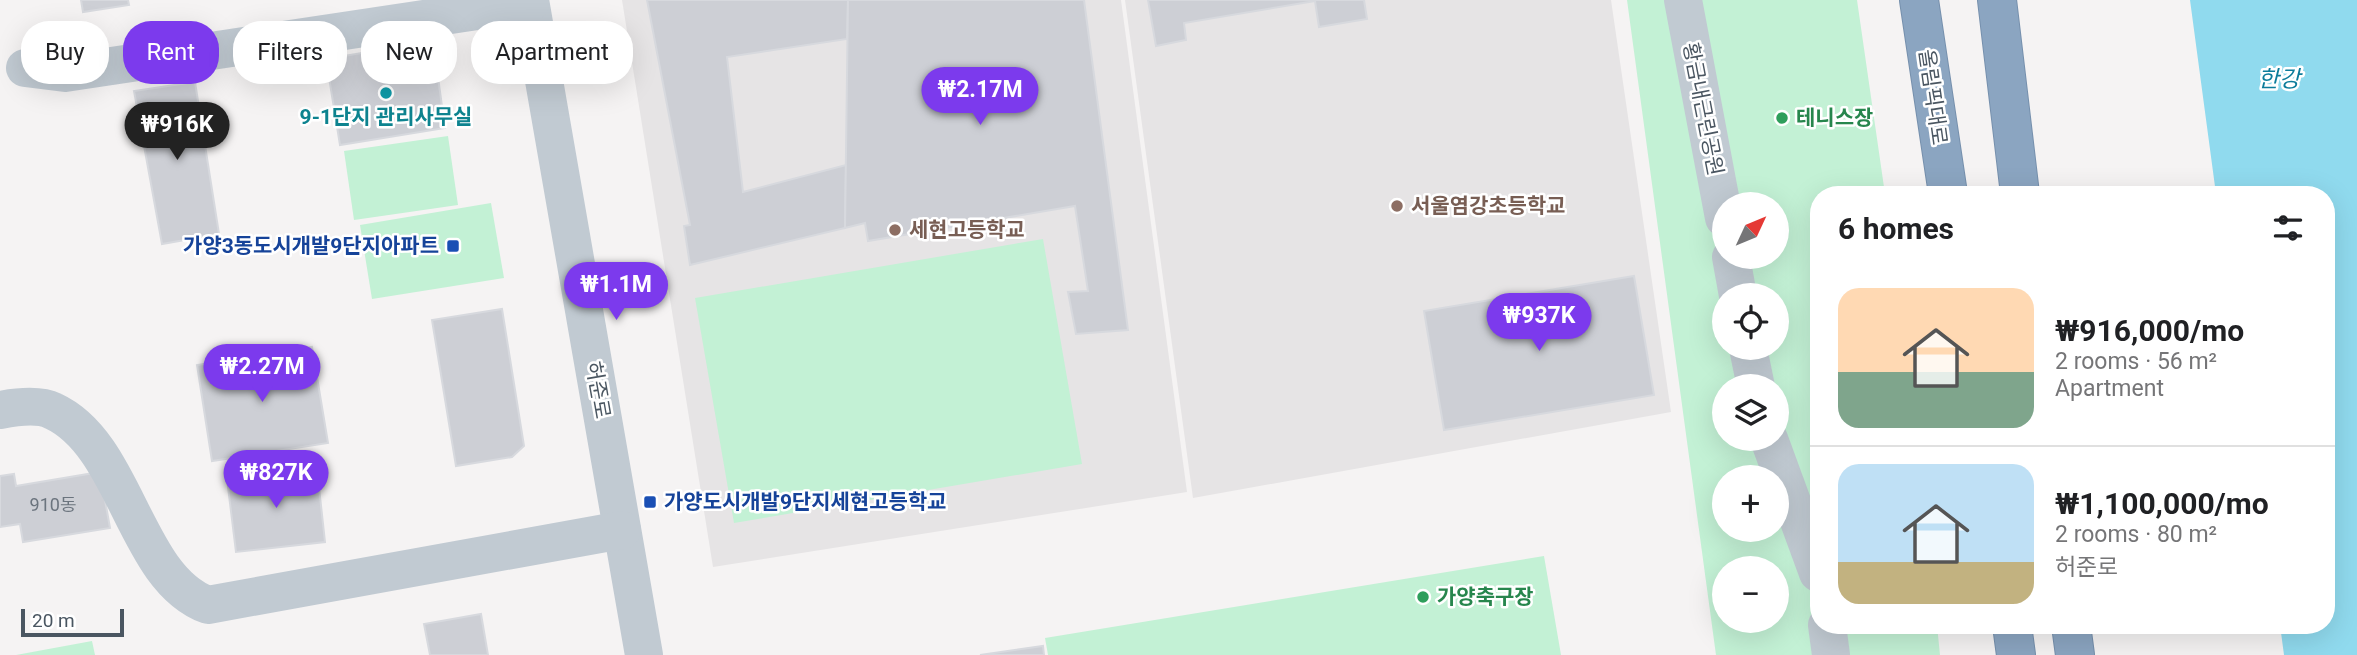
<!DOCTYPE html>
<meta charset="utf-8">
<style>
body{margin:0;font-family:Roboto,"Noto Sans KR",sans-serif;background:#f2f2f2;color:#202124;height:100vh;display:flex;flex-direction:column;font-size:26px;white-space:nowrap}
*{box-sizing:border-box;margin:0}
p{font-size:23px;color:#757577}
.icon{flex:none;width:38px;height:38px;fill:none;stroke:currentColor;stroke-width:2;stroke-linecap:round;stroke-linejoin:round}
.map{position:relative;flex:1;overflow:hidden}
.details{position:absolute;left:1810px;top:186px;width:525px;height:448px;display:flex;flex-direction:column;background:#fff;border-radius:28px;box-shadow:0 7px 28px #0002}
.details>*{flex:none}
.banner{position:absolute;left:21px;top:21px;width:665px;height:63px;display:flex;gap:14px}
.needle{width:46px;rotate:46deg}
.controls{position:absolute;left:1712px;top:192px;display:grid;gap:14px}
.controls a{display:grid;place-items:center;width:77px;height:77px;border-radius:50%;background:#fff;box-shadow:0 7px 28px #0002;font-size:35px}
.scale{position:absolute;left:21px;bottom:18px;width:103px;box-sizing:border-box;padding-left:7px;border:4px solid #4a5661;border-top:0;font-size:19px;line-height:24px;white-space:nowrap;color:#4a5661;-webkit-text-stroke:5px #fff;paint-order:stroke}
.price{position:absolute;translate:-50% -60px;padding:0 16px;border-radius:24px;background:#7c3aed;color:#fff;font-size:23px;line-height:46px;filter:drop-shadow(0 2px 4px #0008)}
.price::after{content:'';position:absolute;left:50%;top:42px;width:21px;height:16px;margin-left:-10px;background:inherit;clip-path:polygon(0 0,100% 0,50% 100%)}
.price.active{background:#222;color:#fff}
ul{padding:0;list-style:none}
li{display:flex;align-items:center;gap:21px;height:175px;padding:0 28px}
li+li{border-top:2px solid #e0e0e0}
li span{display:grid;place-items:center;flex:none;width:196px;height:140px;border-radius:21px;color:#555}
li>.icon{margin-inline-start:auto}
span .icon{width:84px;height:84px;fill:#fffc;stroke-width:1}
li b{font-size:30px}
h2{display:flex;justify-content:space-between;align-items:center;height:84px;padding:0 28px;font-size:30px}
.chip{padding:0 24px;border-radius:28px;background:#fff;box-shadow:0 7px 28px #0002;font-size:24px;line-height:63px}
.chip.active{background:#7c3aed;color:#fff}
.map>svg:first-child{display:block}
</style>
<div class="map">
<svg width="2357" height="655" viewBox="0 0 2357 655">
<rect width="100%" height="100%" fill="#f5f3f3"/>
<g fill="#e6e4e5">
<polygon points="622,0 1121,0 1187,492 713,567"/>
<polygon points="1125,0 1611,0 1671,412 1193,498"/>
</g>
<g fill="#c3f1d5" fill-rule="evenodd">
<path d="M1627,0h230l28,194h-67v431h119l3,30h-224zM1724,205h52v52h-52zM1724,296h52v52h-52zM1724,387h52v52h-52zM1724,478h52v52h-52zM1724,569h52v52h-52z"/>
<polygon points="448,136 458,205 354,220 344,151"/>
<polygon points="491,203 504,278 372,299 360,225"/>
<polygon points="1043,239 1082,464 734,523 695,298"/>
<polygon points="1544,556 1561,655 1048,655 1045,638"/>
<polygon points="92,641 95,655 16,655"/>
</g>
<polygon fill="#90daee" points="2190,0 2357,0 2357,655 2284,655 2280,625 2326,625 2326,194 2216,194"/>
<g fill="#cdcfd5" stroke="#d7d9de" stroke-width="2">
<polygon points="81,0 128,0 129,5 83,12"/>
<polygon points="647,0 848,0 847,39 727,57 743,192 846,165 845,228 690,265 684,226 690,225"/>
<polygon points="848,0 1084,0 1128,330 1076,334 1068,292 1088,291 1075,206 868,241 865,223 845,228"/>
<polygon points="1148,0 1364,0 1367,19 1319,27 1315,1 1184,23 1186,40 1156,46"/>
<polygon points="433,41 445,128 340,145 326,59"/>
<polygon points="195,82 219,234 162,244 134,91"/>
<polygon points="1634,276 1654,395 1444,430 1424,311"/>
<polygon points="502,309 524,446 512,457 456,466 432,320"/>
<polygon points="312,347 328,443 212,461 197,365"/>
<polygon points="317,469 325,542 236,552 227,479"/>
<polygon points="100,472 110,528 23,542 20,524 0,527 0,476 14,474 16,486"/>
<polygon points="481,614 488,655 430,655 424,624"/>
<polygon points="1043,646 1044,655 980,655"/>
</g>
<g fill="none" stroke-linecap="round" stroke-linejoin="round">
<defs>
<g id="highway">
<polyline points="1919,0 1948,194"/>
<polyline points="1997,0 2020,194"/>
<polyline points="2012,625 2016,655"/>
<polyline points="2071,625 2075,655"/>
</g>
</defs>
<use href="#highway" stroke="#7690ad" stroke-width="40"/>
<g stroke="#c1cad2" stroke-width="38">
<polyline points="530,0 644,655"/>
<polyline points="1683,0 1724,218"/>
<polyline points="25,68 65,73 530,3"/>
<polyline points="1731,257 1738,296"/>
<polyline points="1748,348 1756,387"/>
<path d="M0,410c16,-3 39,-6 53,1 74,34 81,167 155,194l414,-75"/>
<polyline points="1769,439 1818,573"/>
<polyline points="1827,625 1831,655"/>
</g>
<use href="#highway" stroke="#8ba5c1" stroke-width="38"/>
</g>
<circle fill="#0f9aa8" stroke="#fff" stroke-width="2.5" cx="386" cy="93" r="7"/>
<g fill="#2e9e5b" stroke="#fff" stroke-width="2.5">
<circle cx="1782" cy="118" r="7"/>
<circle cx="1423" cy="597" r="7"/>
</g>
<g fill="#8d6e63" stroke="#fff" stroke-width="2.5">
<circle cx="1397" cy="206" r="7"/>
<circle cx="895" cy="230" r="7"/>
</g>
<g fill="#1a4fb4" stroke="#fff" stroke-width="2.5">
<rect x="446" y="239" width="14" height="14" rx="3.5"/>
<rect x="643" y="495" width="14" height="14" rx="3.5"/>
</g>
<g text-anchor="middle" stroke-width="5" stroke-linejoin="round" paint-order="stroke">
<g font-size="18" fill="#6b747e">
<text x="53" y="511">910동</text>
</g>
<g font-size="21" fill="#4a5661" stroke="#fff">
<text transform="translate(1933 97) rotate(82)" y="7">올림픽대로</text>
<text transform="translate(1703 109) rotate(79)" y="7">황금내근린공원</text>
<text transform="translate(598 390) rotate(80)" y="7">허준로</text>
</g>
<g font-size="21" font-weight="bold" fill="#0d838f" stroke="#fff">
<text x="386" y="124">9-1단지 관리사무실</text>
</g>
<g font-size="21" font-weight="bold" fill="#27864d" stroke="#fff" text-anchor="start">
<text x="1796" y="125">테니스장</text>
<text x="1437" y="604">가양축구장</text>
</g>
<g font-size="21" font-weight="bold" fill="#785e54" stroke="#fff" text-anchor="start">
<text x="1411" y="213">서울염강초등학교</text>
<text x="909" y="237">세현고등학교</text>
</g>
<g font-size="21" font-weight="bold" fill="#164399" stroke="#fff" text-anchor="end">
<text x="439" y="253">가양3동도시개발9단지아파트</text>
<text x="664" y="509" text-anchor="start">가양도시개발9단지세현고등학교</text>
</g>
<g font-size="23" font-style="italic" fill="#0c7c9b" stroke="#fff">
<text x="2279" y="87">한강</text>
</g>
</g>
</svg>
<div class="controls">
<a><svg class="needle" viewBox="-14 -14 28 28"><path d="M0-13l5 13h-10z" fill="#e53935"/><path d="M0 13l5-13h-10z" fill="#757577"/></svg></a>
<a><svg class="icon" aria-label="locate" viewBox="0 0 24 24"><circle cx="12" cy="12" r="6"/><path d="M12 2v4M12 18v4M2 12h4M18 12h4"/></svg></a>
<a><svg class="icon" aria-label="layers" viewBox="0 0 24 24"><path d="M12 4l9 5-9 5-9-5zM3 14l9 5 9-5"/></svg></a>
<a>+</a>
<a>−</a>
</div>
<div class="scale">20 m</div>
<b class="price" style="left:980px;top:127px">₩2.17M</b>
<b class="price active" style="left:177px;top:162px">₩916K</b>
<b class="price" style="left:616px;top:322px">₩1.1M</b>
<b class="price" style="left:1539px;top:353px">₩937K</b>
<b class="price" style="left:262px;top:404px">₩2.27M</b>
<b class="price" style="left:276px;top:510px">₩827K</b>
<div class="banner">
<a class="chip">Buy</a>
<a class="chip active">Rent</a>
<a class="chip">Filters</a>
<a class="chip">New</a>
<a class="chip">Apartment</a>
</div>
<section class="details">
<h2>6 homes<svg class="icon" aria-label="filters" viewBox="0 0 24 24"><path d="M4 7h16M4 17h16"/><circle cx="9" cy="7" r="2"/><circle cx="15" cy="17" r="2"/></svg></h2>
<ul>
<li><span style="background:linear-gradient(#ffd9b3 60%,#7fa58c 0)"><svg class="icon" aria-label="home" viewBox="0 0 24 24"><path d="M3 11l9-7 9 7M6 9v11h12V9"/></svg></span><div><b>₩916,000/mo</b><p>2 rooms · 56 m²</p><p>Apartment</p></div></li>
<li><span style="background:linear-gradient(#bfe0f5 70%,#c2b280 0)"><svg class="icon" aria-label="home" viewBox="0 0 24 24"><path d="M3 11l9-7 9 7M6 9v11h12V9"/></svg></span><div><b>₩1,100,000/mo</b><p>2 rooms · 80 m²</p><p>허준로</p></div></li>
</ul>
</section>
</div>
